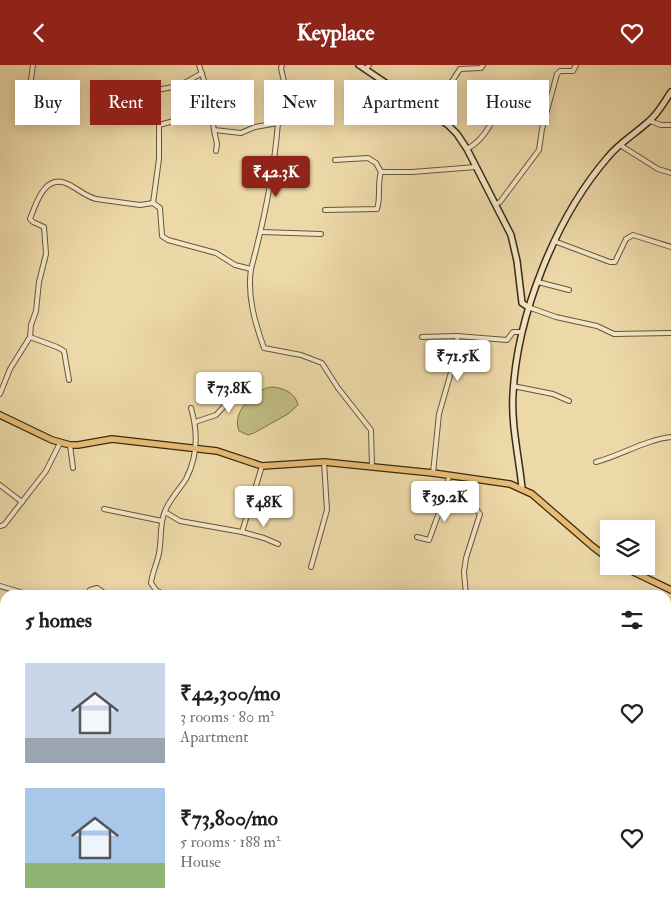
<!DOCTYPE html>
<meta charset="utf-8">
<style>
body{margin:0;font-family:"IM FELL Double Pica",serif;background:#f2f2f2;color:#202124;height:100vh;display:flex;flex-direction:column;font-size:19px;white-space:nowrap}
*{box-sizing:border-box;margin:0}
p{font-size:16px;color:#757577}
.icon{flex:none;width:28px;height:28px;fill:none;stroke:currentColor;stroke-width:2;stroke-linecap:round;stroke-linejoin:round}
.map{position:relative;flex:1;overflow:hidden}
.details{position:absolute;left:0px;top:525px;width:671px;height:320px;display:flex;flex-direction:column;background:#fff;border-radius:15px 15px 0 0;box-shadow:0 2px 12px #0003}
.details>*{flex:none}
.banner{position:absolute;left:15px;top:15px;width:641px;height:45px;display:flex;gap:10px}
.controls{position:absolute;left:600px;top:455px;display:grid;gap:10px}
.controls a{display:grid;place-items:center;width:55px;height:55px;border-radius:0px;background:#fff;box-shadow:0 2px 12px #0003;font-size:25px}
.price{position:absolute;translate:-50% -42px;padding:0 11px;border-radius:5px;background:#fff;color:#222;font-size:16px;line-height:32px;filter:drop-shadow(0 1px 2px #0008)}
.price::after{content:'';position:absolute;left:50%;top:30px;width:15px;height:11px;margin-left:-8px;background:inherit;clip-path:polygon(0 0,100% 0,50% 100%)}
.price.selected{background:#8f2418;color:#fff}
ul{padding:0;list-style:none}
li{display:flex;align-items:center;gap:15px;height:125px;padding:0 25px}
li span{display:grid;place-items:center;flex:none;width:140px;height:100px;border-radius:0px;color:#555}
li>.icon{margin-inline-start:auto}
span .icon{width:60px;height:60px;fill:#fffc;stroke-width:1}
li b{font-size:21px}
h2{display:flex;justify-content:space-between;align-items:center;height:60px;padding:0 25px;font-size:21px}
.tag{padding:0 18px;border-radius:0px;background:#fff;box-shadow:0 2px 12px #0003;font-size:18px;line-height:45px}
.tag.selected{background:#8f2418;color:#fff}
header{display:flex;justify-content:space-between;align-items:center;height:65px;padding:0 25px;background:#8f2418;color:#fff;font-size:22px;font-weight:800}
.map>svg:first-child{display:block}
</style>
<header><svg class="icon" aria-label="back" viewBox="0 0 24 24"><path d="M15 5l-7 7 7 7"/></svg>Keyplace<svg class="icon" aria-label="heart" viewBox="0 0 24 24"><path d="M12 20l-8-8c-3-5 5-10 8-4 3-6 11-1 8 4z"/></svg></header>
<div class="map">
<svg width="671" height="845" viewBox="0 0 671 845">
<rect width="100%" height="100%" fill="#edd8a7"/>
<filter id="stains"><feTurbulence type="fractalNoise" baseFrequency=".004" numOctaves="4"/><feColorMatrix values="0 0 0 0 .2 0 0 0 0 .09 0 0 0 0 .02 0 0 0 .5 -.17"/></filter>
<radialGradient id="worn" r=".72"><stop offset=".6" stop-color="#630" stop-opacity="0"/><stop offset="1" stop-color="#630" stop-opacity=".3"/></radialGradient>
<path fill="#c0bc82" stroke="#7d734c" d="M271,322c11,0 25,6 27,18l-10,9 -34,19 -6,2 -9,-4c-8,-18 15,-42 32,-44z"/>
<g fill="none" stroke-linecap="round" stroke-linejoin="round">
<defs>
<g id="street">
<polyline points="199,0 209,31 211,46"/>
<path d="M282,0l-1,3 9,41 -12,14 -23,4 -14,6 -27,-3 -3,-19 -52,14v34l-6,44 7,5 2,28 6,4 48,13 19,12 16,4c-4,27 4,54 13,79l37,7 21,8 16,25 33,42 1,37"/>
<polyline points="366,4 369,0"/>
<polyline points="162,24 179,21 202,8"/>
<polyline points="29,29 33,0"/>
<polyline points="431,48 460,4 481,3 483,0"/>
<polyline points="650,56 661,60 671,60"/>
<polyline points="214,65 217,79 216,86"/>
<polyline points="620,80 658,104 671,108"/>
<path d="M467,84c13,-7 26,-23 27,-38 0,-5 0,-11 0,-16"/>
<polyline points="381,107 412,107 476,102"/>
<polyline points="496,139 500,137 539,85 542,64 557,9 560,6 573,6 576,0"/>
<path d="M325,145l52,-1c4,-11 0,-25 4,-37l-5,-9 -8,-5 -33,2"/>
<polyline points="261,167 321,169"/>
<polyline points="554,176 610,197 615,197 626,174 633,170 671,182"/>
<path d="M251,204c13,-48 23,-97 27,-146"/>
<polyline points="538,217 569,225"/>
<polyline points="528,242 556,252 597,261 614,269 671,268"/>
<polyline points="30,272 57,282 64,286 69,315"/>
<polyline points="422,272 457,271"/>
<polyline points="513,321 553,329 569,336"/>
<path d="M0,329l10,-25 20,-32 1,-12 5,-14 3,-29 7,-28 -2,-27 -11,-5 -3,-3c6,-16 15,-46 38,-35 10,5 17,12 28,15l44,6 13,-2"/>
<polyline points="195,357 216,350 240,324 251,317"/>
<polyline points="70,380 73,403"/>
<path d="M596,397c26,-7 49,-22 75,-25"/>
<polyline points="433,408 439,349 458,283 457,271 507,275 513,267 522,267"/>
<polyline points="0,420 22,437"/>
<polyline points="104,444 162,456"/>
<polyline points="165,447 180,456 242,467 262,401"/>
<polyline points="0,461 4,460 46,406 60,378"/>
<polyline points="242,467 264,473 278,479"/>
<polyline points="417,472 429,475 445,431 449,411"/>
<polyline points="311,502 327,445 324,397"/>
<polyline points="0,521 30,530"/>
<polyline points="86,530 90,525 97,523 107,530"/>
<path d="M165,530l-9,-5 -5,-7c1,-10 6,-19 8,-30 3,-14 0,-28 6,-42 5,-12 14,-21 21,-32 12,-23 12,-47 5,-71"/>
<path d="M466,530l-2,-23 2,-14 14,-44c-3,-6 -10,-7 -12,-12l8,-22"/>
<polyline points="0,608 5,608"/>
<polyline points="666,641 671,645"/>
<polyline points="0,769 5,769"/>
<polyline points="0,809 5,809"/>
<polyline points="151,840 161,845"/>
<polyline points="63,843 64,840"/>
<polyline points="447,845 448,840"/>
<polyline points="616,845 618,840"/>
</g>
<g id="secondary">
<polyline points="359,0 448,60 457,69 467,84 511,170 517,196 522,238 528,242"/>
<path d="M522,423c-3,-31 -11,-63 -9,-94 4,-79 43,-177 95,-237 11,-14 27,-23 40,-35 10,-8 16,-20 23,-30"/>
<polyline points="666,721 671,717"/>
<polyline points="574,845 576,840"/>
</g>
<g id="primary">
<polyline points="0,350 52,375 70,380 78,380 112,374 217,386 262,401 324,397 433,408 510,419 532,429 592,481 609,494"/>
<polyline points="621,501 671,525"/>
</g>
</defs>
<use href="#street" stroke="#67563a" stroke-width="6"/>
<use href="#secondary" stroke="#3a2a15" stroke-width="8"/>
<use href="#primary" stroke="#3a2a15" stroke-width="8"/>
<use href="#street" stroke="#f3e6c6" stroke-width="4"/>
<use href="#secondary" stroke="#f3e6c6" stroke-width="5"/>
<use href="#primary" stroke="#e6bc74" stroke-width="5.5"/>
</g>
<rect width="100%" height="100%" filter="url(#stains)"/>
<rect width="100%" height="100%" fill="url(#worn)"/>
</svg>
<div class="controls">
<a><svg class="icon" aria-label="layers" viewBox="0 0 24 24"><path d="M12 4l9 5-9 5-9-5zM3 14l9 5 9-5"/></svg></a>
</div>
<b class="price selected" style="left:276px;top:133px">₹42.3K</b>
<b class="price" style="left:458px;top:317px">₹71.5K</b>
<b class="price" style="left:229px;top:349px">₹73.8K</b>
<b class="price" style="left:445px;top:458px">₹39.2K</b>
<b class="price" style="left:264px;top:463px">₹48K</b>
<div class="banner">
<a class="tag">Buy</a>
<a class="tag selected">Rent</a>
<a class="tag">Filters</a>
<a class="tag">New</a>
<a class="tag">Apartment</a>
<a class="tag">House</a>
</div>
<section class="details">
<h2>5 homes<svg class="icon" aria-label="filters" viewBox="0 0 24 24"><path d="M4 7h16M4 17h16"/><circle cx="9" cy="7" r="2"/><circle cx="15" cy="17" r="2"/></svg></h2>
<ul>
<li><span style="background:linear-gradient(#c9d6e8 75%,#9aa5b1 0)"><svg class="icon" aria-label="home" viewBox="0 0 24 24"><path d="M3 11l9-7 9 7M6 9v11h12V9"/></svg></span><div><b>₹42,300/mo</b><p>3 rooms · 80 m²</p><p>Apartment</p></div><svg class="icon" aria-label="heart" viewBox="0 0 24 24"><path d="M12 20l-8-8c-3-5 5-10 8-4 3-6 11-1 8 4z"/></svg></li>
<li><span style="background:linear-gradient(#a9c7e8 75%,#8fb573 0)"><svg class="icon" aria-label="home" viewBox="0 0 24 24"><path d="M3 11l9-7 9 7M6 9v11h12V9"/></svg></span><div><b>₹73,800/mo</b><p>5 rooms · 188 m²</p><p>House</p></div><svg class="icon" aria-label="heart" viewBox="0 0 24 24"><path d="M12 20l-8-8c-3-5 5-10 8-4 3-6 11-1 8 4z"/></svg></li>
</ul>
</section>
</div>
